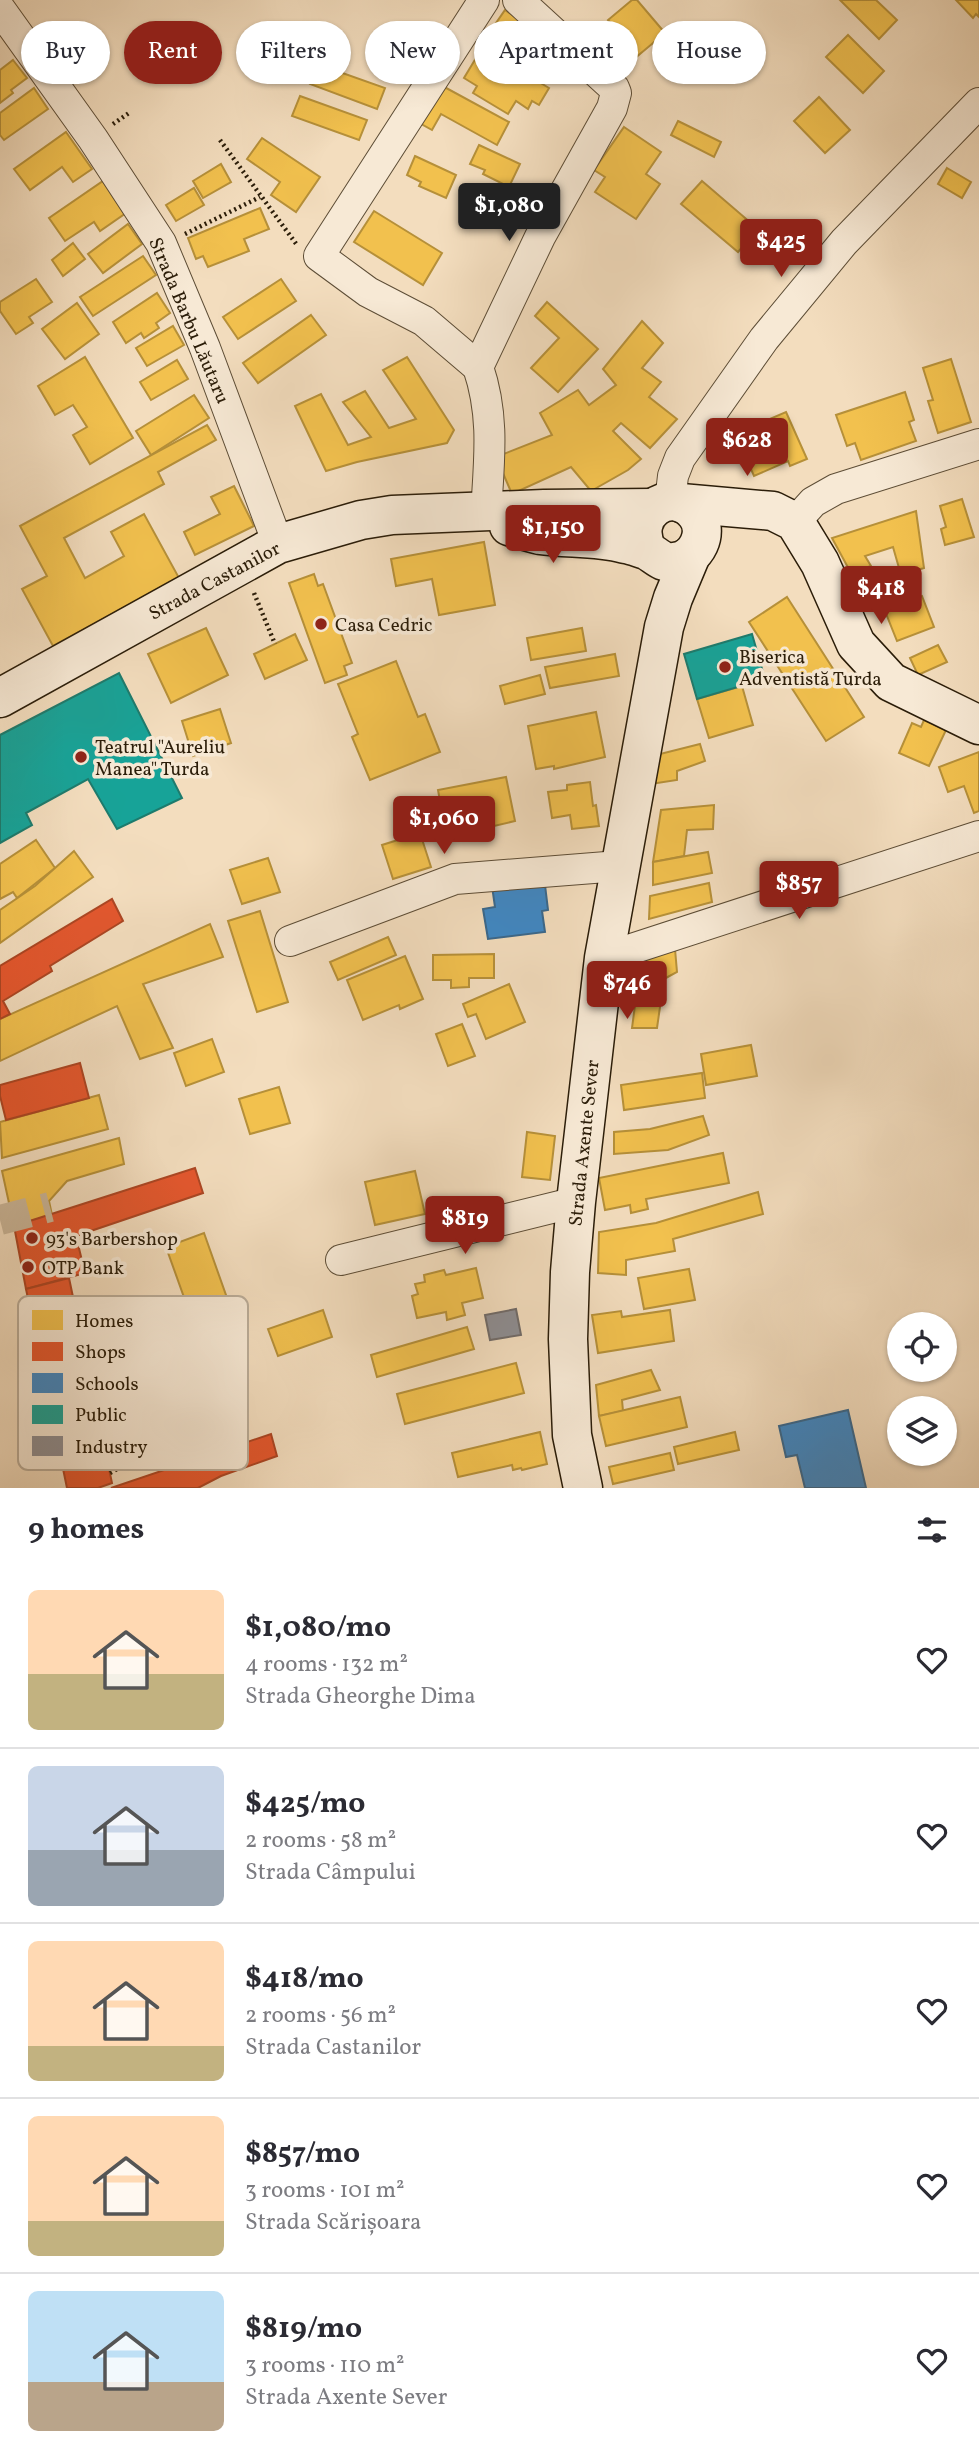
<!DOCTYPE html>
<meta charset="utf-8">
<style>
body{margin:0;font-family:Vollkorn,serif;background:#f7f7f7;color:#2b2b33;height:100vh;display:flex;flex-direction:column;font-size:26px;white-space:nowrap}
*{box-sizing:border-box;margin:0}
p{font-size:23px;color:#7c7c81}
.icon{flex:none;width:38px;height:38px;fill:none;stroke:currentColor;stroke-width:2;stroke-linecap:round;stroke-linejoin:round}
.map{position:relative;height:1488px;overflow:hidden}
.panel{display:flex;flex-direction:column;background:#fff;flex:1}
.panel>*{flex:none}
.top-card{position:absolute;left:21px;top:21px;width:938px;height:63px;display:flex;gap:14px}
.controls{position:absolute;left:887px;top:1312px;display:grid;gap:14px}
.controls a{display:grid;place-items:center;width:70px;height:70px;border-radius:50%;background:#fff;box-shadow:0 2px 5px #0004;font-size:35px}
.price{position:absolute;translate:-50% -60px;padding:0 16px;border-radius:7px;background:#8f2418;color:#fff;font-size:23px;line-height:46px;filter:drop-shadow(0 2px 4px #0008)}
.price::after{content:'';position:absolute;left:50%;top:42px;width:21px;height:16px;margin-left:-10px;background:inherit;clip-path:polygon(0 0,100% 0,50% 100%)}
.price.active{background:#222;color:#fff}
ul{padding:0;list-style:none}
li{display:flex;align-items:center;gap:21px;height:175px;padding:0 28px}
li+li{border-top:2px solid #e1e1e2}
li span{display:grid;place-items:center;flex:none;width:196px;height:140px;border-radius:10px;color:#555}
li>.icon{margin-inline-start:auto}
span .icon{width:84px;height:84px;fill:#fffc;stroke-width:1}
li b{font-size:30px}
h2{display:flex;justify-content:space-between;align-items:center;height:84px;padding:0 28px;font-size:30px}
.tag{padding:0 24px;border-radius:32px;background:#fff;box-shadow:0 2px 5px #0004;font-size:24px;line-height:63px}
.tag.active{background:#8f2418;color:#fff}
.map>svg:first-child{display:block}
</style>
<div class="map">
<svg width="979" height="1488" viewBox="0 0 979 1488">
<rect width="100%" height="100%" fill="#f3ddbe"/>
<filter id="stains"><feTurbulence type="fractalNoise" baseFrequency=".00286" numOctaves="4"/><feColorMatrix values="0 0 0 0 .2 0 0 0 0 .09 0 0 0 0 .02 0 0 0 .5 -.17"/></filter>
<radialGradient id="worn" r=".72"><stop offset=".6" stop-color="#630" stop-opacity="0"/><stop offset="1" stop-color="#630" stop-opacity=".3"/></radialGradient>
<g fill="#f2c14e" stroke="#b69039" stroke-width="2">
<polygon points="632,0 637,0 665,33 622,69 603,47 620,34 608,20"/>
<polygon points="840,0 876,0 897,20 879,39"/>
<polygon points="956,0 979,0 979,17 976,14 973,18"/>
<polygon points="505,10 546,39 535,55 524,48 518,56 509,49 506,54 485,39"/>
<polygon points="848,35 884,71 863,93 826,57"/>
<polygon points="482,48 549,88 539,105 532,101 528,109 516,101 508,114 473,93 477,86 464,78"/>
<polygon points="13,60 27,78 11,90 13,93 0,103 0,70"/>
<polygon points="317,64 385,88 377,109 310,84"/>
<polygon points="437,83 509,122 497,145 441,114 432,130 416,121"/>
<polygon points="34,88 48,109 4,140 0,135 0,113"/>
<polygon points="300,96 367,120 359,140 292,116"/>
<polygon points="819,97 850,130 825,153 794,121"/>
<polygon points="678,121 721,142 714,157 671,135"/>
<polygon points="624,127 661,152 646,174 660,184 636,219 595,192 605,177 594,170"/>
<polygon points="66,132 92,169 73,182 62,167 30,190 14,169"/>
<polygon points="262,138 320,177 296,212 271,195 280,182 247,159"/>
<polygon points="479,145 520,164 509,187 483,174 485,170 470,164"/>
<polygon points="415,156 456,175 446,198 419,186 421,182 407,175"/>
<polygon points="221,164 231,182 203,198 193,181"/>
<polygon points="947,168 971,182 962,198 938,184"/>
<polygon points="103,181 126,213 100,231 94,222 65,241 49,218"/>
<polygon points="702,181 758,229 738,252 681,204"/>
<polygon points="194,188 204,205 176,221 166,205"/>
<polygon points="260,208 269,229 244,239 249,251 208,267 203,256 196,259 188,238"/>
<polygon points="374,211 442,253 423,285 354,242"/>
<polygon points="128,224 142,244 103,273 88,254"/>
<polygon points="73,243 85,259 63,276 52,260"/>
<polygon points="143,256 156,275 93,316 80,297"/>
<polygon points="36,279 52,302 29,317 33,323 16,334 0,311 0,302"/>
<polygon points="281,279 296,301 238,339 223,317"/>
<polygon points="157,293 170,313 156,323 159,328 144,338 141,333 126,343 113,322"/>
<polygon points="547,302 598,349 558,392 531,368 559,338 535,316"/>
<polygon points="77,303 99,334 65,359 42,329"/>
<polygon points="311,315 326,335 258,383 243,363"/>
<polygon points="642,321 663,343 642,368 661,382 649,397 677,419 650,448 621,423 613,431 641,459 628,470 591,491 571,467 512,494 496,457 552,435 540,413 578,390 589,405 616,385 603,369"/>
<polygon points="173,326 184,345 147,366 136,348"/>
<polygon points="85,357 133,438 90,464 73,435 87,427 73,405 55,415 38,386"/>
<polygon points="407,357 454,430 447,443 357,462 326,471 295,406 321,394 348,445 371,437 343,402 365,391 389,428 416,419 383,370"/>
<polygon points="951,359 971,422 938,433 928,401 933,400 923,368"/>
<polygon points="177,360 188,379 151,400 140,382"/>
<polygon points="905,392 914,420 909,422 916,441 861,460 855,443 847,446 836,415"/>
<polygon points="194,395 209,418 151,455 136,431"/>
<polygon points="786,412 807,459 790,466 788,461 754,476 743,451 747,449 739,432"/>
<polygon points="207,425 216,440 158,472 164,484 64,538 85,578 124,556 111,532 144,514 179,578 53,646 22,589 47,576 20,526"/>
<polygon points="234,486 254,526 195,555 184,532 220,514 211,497"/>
<polygon points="962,499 974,537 945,545 941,529 946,527 940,506"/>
<polygon points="916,511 924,568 901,575 893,547 865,556 871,566 851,573 832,538"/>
<polygon points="484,542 495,605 439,615 432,579 396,586 391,559"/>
<polygon points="314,574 318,586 323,584 352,663 344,666 347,675 325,683 289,583"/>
<polygon points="922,596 934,627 897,641 885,611"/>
<polygon points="787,597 864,717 826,741 749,622"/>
<polygon points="206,628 228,675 171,703 148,654"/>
<polygon points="582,628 586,651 531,660 527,638"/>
<polygon points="295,634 307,660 265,679 254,654"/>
<polygon points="938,645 947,662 918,675 910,658"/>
<polygon points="615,654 619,676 550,688 545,667"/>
<polygon points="396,661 418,717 425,714 440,752 370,780 352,737 358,734 338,684"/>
<polygon points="540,675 545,694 505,704 500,686"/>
<polygon points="742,686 753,725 709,738 697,699"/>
<polygon points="220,709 231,743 193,756 182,721"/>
<polygon points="596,712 605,757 554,769 554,766 536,769 528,726"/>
<polygon points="924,720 946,730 929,766 899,753 912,723 921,727"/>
<polygon points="700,744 705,761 677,771 677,780 644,785 648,757"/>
<polygon points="979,752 979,811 974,813 964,786 948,792 939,767"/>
<polygon points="506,777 515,821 464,833 464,830 446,834 438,790"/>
<polygon points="590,782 593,806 596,805 599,826 572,829 570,815 552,818 548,792 567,790 567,785"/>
<polygon points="714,805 713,829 687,830 684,856 653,862 661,810"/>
<polygon points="420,833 431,867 393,879 382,845"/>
<polygon points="36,840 55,868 17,898 13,892 0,899 0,864"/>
<polygon points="74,851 93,877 0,943 0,910 35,886"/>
<polygon points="708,852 712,873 653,885 653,862"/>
<polygon points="268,858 280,892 242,904 230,870"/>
<polygon points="709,883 712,902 649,919 650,896"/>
<polygon points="260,911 288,1002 257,1012 228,921"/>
<polygon points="210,924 223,957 143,984 173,1048 140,1059 117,1006 0,1061 0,1019"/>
<polygon points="388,937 396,955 338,980 330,962"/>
<polygon points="675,949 677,972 664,979 657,1028 632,1028 641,960"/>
<polygon points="494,954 494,978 469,978 469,987 451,988 451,980 433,980 433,955"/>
<polygon points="405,956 423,999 400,1009 399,1005 363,1020 347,980"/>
<polygon points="509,984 525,1022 486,1039 476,1014 468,1017 463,1004"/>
<polygon points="462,1024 475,1056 448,1066 436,1034"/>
<polygon points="212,1039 224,1072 186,1086 174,1053"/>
<polygon points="751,1045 757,1076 706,1085 701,1054"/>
<polygon points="702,1073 705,1098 624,1110 621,1085"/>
<polygon points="279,1087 290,1123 250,1134 239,1099"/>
<polygon points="99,1095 108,1129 2,1158 0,1122"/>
<polygon points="703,1116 709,1135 668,1150 614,1154 614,1132 650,1129"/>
<polygon points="527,1132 555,1136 550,1180 522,1177"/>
<polygon points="119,1138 124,1164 67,1181 49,1201 52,1215 14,1226 2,1171"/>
<polygon points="723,1153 729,1183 646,1199 648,1209 631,1213 630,1205 605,1210 599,1178"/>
<polygon points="415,1171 425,1214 375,1225 365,1182"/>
<polygon points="758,1192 763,1214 673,1239 675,1251 626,1260 626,1275 598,1273 599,1232 656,1223"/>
<polygon points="204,1233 243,1343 205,1356 166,1247"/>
<polygon points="476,1268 483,1298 462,1303 465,1315 447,1320 446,1312 417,1318 412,1296 418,1294 415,1284 425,1282 424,1275 444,1270 446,1275"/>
<polygon points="689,1269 695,1300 644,1309 638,1278"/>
<polygon points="323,1310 332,1337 278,1356 268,1329"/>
<polygon points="670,1310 674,1341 598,1353 592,1315 621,1311 622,1317"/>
<polygon points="467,1327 474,1349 377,1377 371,1355"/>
<polygon points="516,1363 524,1393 405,1424 397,1394"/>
<polygon points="651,1370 660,1390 622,1400 623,1411 599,1416 596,1385"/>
<polygon points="680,1397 687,1427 606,1446 599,1416"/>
<polygon points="540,1432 547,1464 522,1470 521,1468 513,1470 512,1465 458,1477 452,1453"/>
<polygon points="735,1432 739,1450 678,1464 674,1447"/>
<polygon points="670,1453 674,1470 613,1484 609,1467"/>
</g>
<g fill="#e4572e" stroke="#ac4623" stroke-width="2">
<polygon points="112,899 123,921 50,966 52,971 3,1001 10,1014 0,1019 0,966"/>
<polygon points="80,1063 89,1098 6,1120 0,1096 0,1085"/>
<polygon points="195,1168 203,1193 76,1236 85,1273 26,1289 14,1226"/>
<polygon points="69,1278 112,1483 98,1488 67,1488 26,1289"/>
<polygon points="271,1434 277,1456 221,1476 198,1488 111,1488"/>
</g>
<g fill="#3f88c5" stroke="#39688d" stroke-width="2">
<polygon points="545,885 548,910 542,911 545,932 488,939 483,909 495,907 492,886"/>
<polygon points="848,1410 866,1488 805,1488 797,1455 786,1457 779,1426"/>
</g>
<g fill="#17a398" stroke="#1d7b6d" stroke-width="2">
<polygon points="752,634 765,679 697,699 684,654"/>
<polygon points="119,673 182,798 117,829 88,779 26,813 32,825 0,843 0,735"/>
</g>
<polygon fill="#8d8d92" stroke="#706b69" stroke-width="2" points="516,1309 521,1335 490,1340 485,1315"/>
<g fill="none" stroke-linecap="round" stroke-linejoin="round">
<polyline stroke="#cbb79a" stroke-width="30" stroke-dasharray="30 15" stroke-linecap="butt" points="0,1220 50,1207"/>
<defs>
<g id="street">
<polyline points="0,9 93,139 161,243 205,348 278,544"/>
<polyline points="478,367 424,321 368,292 319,256 484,0"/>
<polyline points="670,502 673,476 680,458 764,339 844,242 979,103"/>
<path d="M486,513c3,-52 9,-96 -8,-146l62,-130 72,-129 4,-15 -2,-5 -96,-88"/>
<polyline points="795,522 813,502 836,489 979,444"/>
<polyline points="290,941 455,879 619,866"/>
<polyline points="604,958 979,836"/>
<polyline points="341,1260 576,1202"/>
</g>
<g id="secondary">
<polyline points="681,503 773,511 795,522 820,563 856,644 891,682 979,725"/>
<path d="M509,526c10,3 21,7 31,9 28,4 57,1 85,9 7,1 14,4 21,6 10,5 16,14 28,12 23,-2 36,-30 22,-48 -25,-31 -69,1 -48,37"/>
<polyline points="0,698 278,544 361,520 392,515 544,509 653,508"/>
<polyline points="583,1488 572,1435 568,1339 570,1272 576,1202 604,958 664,627 673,598 691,555"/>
</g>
</defs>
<use href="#street" stroke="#5d4d36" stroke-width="32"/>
<use href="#secondary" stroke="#2b1d09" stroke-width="41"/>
<g stroke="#2b1d09" stroke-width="4.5" stroke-dasharray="2 3.5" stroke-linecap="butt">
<polyline points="113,124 129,113"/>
<polyline points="220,140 297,245"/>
<polyline points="185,234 260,197"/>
<polyline points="254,593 275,644"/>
<polyline points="110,1473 119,1468"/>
</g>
<use href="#street" stroke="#f7e9d5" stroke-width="30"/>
<use href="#secondary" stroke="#f7e9d5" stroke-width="38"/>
</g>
<g fill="#8f2418" stroke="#f7e9d5" stroke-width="2.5">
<circle cx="321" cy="624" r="7"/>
<circle cx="725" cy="667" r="7"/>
<circle cx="81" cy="757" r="7"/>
<circle cx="32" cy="1238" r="7"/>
<circle cx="28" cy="1267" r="7"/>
</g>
<g text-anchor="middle" stroke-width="7" stroke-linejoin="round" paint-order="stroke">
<g font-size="19" fill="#2b1d09" stroke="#f7e9d5">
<text transform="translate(190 320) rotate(67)" y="7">Strada Barbu Lăutaru</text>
<text transform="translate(214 580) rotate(-28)" y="7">Strada Castanilor</text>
<text transform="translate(583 1143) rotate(-84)" y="7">Strada Axente Sever</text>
</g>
<g font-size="19" fill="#2b1d09" stroke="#f7e9d5" text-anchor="start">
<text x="335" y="631">Casa Cedric</text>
<text x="739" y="663">Biserica<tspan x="739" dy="22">Adventistă Turda</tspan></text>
<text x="95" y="753">Teatrul "Aureliu<tspan x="95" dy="22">Manea" Turda</tspan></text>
<text x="46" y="1245">93's Barbershop</text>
<text x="42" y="1274">OTP Bank</text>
</g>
</g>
<rect x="18" y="1296" width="230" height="174" rx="10" fill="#f7e9d5" stroke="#baac98" stroke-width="2"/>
<rect x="32" y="1310" width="31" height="20" fill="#f2c14e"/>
<rect x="32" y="1342" width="31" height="19" fill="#e4572e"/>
<rect x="32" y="1373" width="31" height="20" fill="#3f88c5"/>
<rect x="32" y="1405" width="31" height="19" fill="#17a398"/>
<rect x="32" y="1436" width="31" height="20" fill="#8d8d92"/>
<g font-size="19" fill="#2b1d09">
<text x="75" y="1327">Homes</text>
<text x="75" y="1358">Shops</text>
<text x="75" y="1390">Schools</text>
<text x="75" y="1421">Public</text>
<text x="75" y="1453">Industry</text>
</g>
<rect width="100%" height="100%" filter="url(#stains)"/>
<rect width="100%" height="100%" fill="url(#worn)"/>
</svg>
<div class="controls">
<a><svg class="icon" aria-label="locate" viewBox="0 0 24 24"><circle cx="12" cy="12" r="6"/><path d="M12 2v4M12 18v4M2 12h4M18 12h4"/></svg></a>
<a><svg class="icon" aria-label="layers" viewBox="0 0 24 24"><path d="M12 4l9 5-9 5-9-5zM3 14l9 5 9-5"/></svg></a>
</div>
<b class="price active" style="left:509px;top:243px">$1,080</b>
<b class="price" style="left:781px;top:279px">$425</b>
<b class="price" style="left:747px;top:478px">$628</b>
<b class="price" style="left:553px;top:565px">$1,150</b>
<b class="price" style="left:881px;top:626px">$418</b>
<b class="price" style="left:444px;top:856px">$1,060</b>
<b class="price" style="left:799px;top:921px">$857</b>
<b class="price" style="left:627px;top:1021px">$746</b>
<b class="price" style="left:465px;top:1256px">$819</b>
<div class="top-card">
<a class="tag">Buy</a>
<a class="tag active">Rent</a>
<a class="tag">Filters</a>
<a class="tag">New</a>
<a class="tag">Apartment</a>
<a class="tag">House</a>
</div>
</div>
<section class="panel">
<h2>9 homes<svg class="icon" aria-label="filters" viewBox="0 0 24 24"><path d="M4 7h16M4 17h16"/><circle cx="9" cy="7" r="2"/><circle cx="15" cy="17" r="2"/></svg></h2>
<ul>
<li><span style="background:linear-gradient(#ffd9b3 60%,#c2b280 0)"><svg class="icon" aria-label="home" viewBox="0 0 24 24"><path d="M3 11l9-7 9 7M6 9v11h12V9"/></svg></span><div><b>$1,080/mo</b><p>4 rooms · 132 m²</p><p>Strada Gheorghe Dima</p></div><svg class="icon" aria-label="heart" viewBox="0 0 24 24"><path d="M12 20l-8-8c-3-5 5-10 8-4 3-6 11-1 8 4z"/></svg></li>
<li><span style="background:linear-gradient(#c9d6e8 60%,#9aa5b1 0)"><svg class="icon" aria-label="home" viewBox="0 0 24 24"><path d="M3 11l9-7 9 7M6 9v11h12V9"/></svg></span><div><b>$425/mo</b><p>2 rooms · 58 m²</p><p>Strada Câmpului</p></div><svg class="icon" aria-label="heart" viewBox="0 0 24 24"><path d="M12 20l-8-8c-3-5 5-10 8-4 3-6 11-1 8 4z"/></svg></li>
<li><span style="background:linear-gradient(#ffd9b3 75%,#c2b280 0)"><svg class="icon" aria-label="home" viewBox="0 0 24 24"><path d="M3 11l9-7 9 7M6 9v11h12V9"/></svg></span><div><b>$418/mo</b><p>2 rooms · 56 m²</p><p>Strada Castanilor</p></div><svg class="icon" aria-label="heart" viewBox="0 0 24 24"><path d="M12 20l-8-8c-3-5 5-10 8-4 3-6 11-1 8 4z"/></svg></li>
<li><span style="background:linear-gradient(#ffd9b3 75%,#c2b280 0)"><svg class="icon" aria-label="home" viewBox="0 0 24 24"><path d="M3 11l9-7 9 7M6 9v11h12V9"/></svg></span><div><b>$857/mo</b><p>3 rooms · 101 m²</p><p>Strada Scărișoara</p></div><svg class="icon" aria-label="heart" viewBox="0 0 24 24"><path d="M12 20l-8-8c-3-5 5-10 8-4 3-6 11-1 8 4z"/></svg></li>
<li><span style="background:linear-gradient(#bfe0f5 65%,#b9a48a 0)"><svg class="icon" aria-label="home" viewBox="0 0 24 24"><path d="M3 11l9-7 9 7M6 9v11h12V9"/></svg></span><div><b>$819/mo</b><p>3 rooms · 110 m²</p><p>Strada Axente Sever</p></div><svg class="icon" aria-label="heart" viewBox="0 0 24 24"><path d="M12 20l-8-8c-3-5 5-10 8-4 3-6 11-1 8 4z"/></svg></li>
</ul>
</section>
